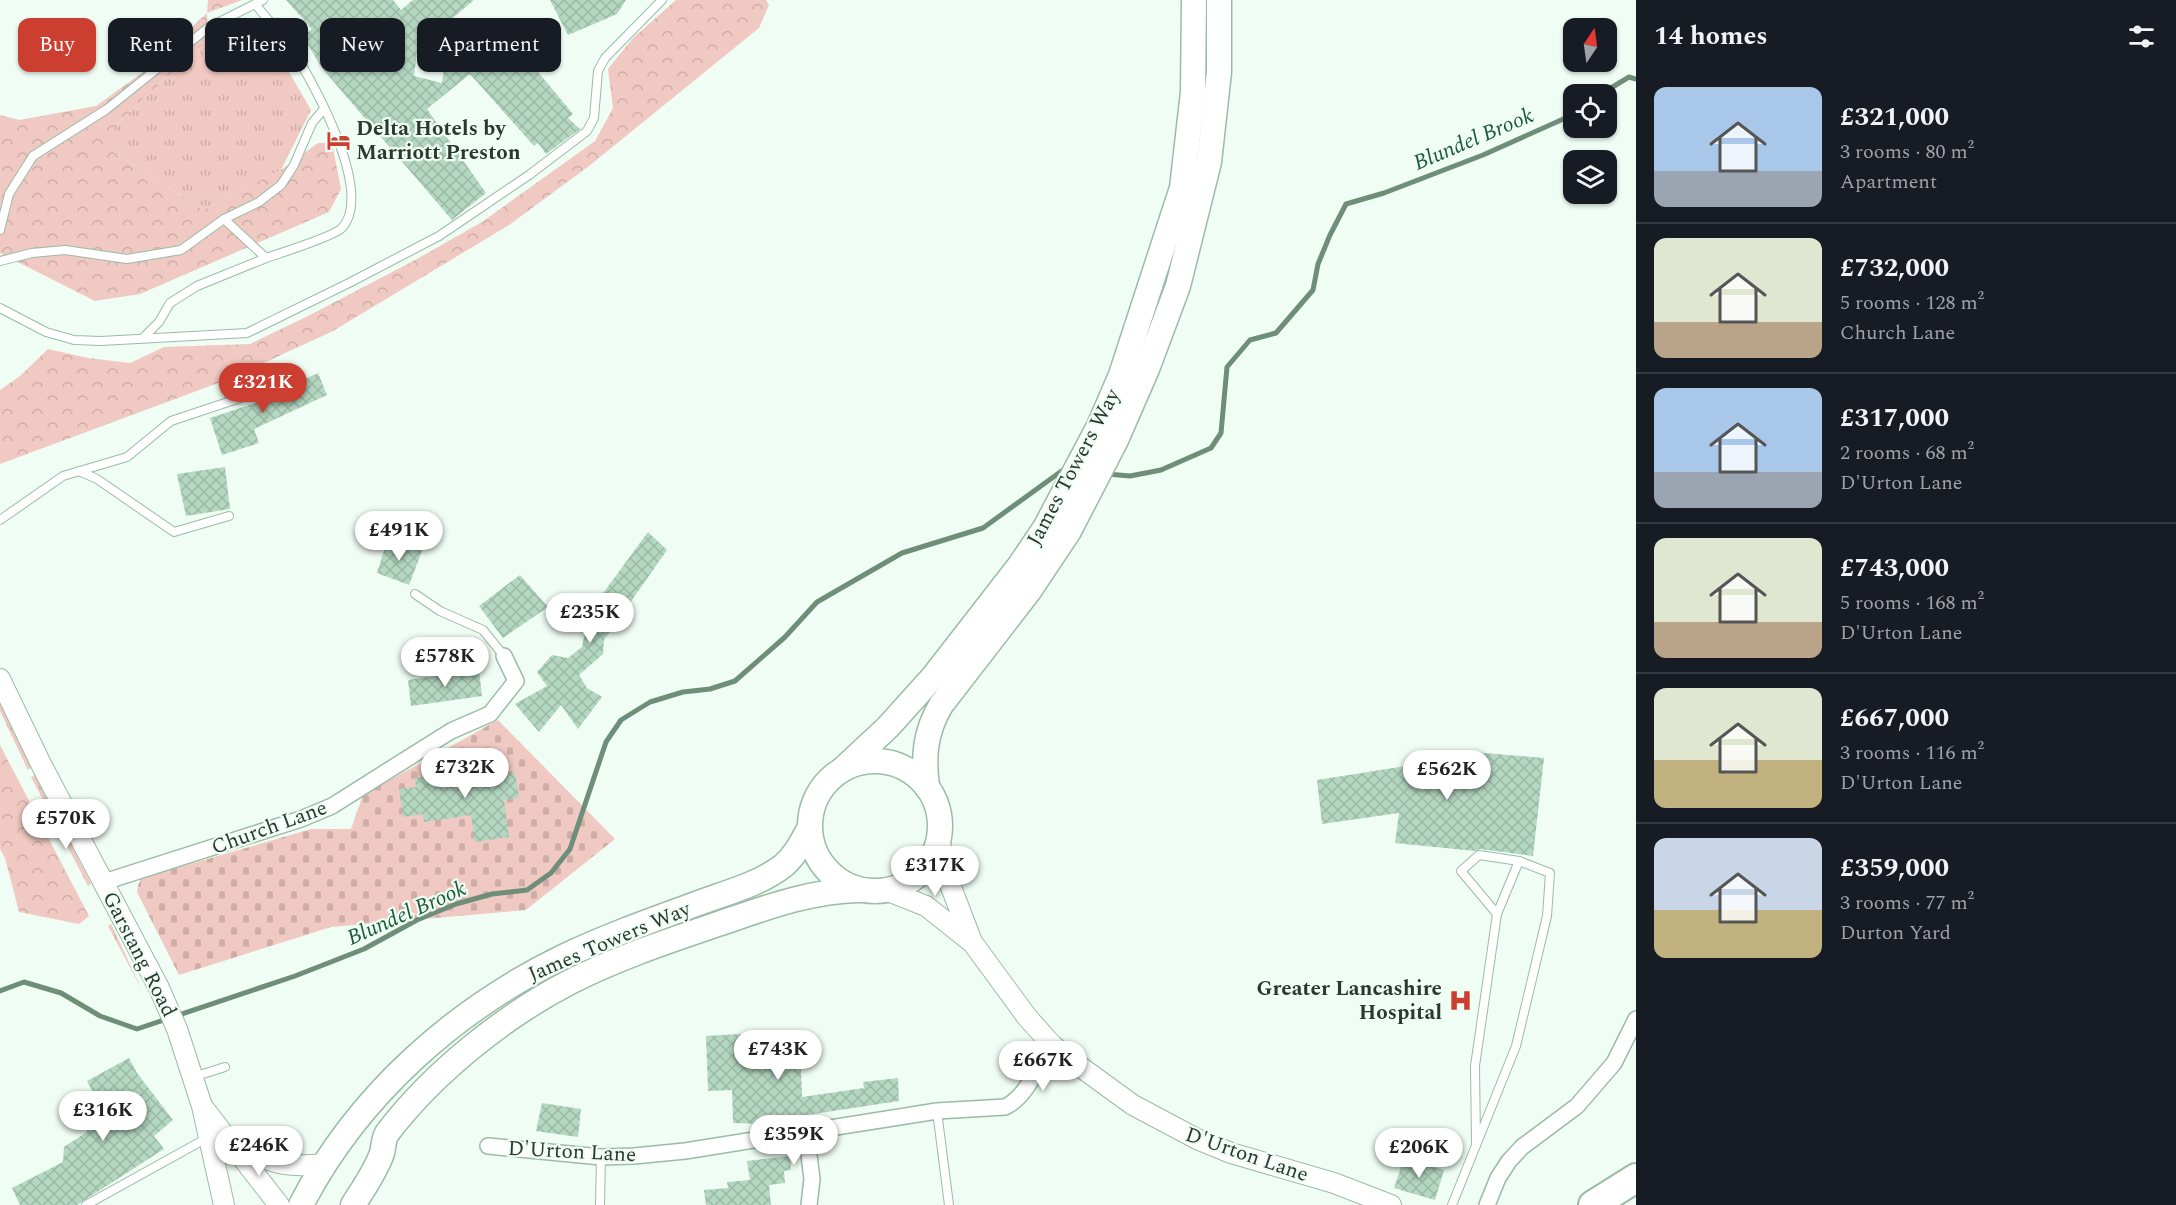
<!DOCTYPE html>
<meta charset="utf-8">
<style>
body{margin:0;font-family:Spectral,serif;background:#20242c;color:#f1f3f6;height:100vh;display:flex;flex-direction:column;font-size:22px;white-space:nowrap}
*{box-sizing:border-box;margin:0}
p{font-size:20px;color:#9ea1a6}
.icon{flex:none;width:33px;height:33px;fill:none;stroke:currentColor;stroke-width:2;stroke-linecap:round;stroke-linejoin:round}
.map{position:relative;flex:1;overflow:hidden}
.side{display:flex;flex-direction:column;background:#171b24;width:540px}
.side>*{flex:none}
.guide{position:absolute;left:18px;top:18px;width:570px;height:54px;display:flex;gap:12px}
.needle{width:39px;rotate:13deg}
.buttons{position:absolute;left:1563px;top:18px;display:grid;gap:12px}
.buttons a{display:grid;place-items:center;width:54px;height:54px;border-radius:12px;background:#171b24;box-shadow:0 2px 4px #0004;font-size:30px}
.price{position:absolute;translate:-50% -51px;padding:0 14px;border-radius:21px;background:#fff;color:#222;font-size:20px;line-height:39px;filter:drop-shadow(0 2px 3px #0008)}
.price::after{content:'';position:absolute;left:50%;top:36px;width:18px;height:14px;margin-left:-9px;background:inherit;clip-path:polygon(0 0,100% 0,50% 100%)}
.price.active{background:#cc3f30;color:#fff}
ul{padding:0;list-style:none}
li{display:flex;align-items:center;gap:18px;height:150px;padding:0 18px}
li+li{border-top:2px solid #363941}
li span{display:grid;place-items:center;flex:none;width:168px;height:120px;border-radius:12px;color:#555}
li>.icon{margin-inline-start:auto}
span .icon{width:72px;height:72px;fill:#fffc;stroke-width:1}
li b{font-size:26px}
h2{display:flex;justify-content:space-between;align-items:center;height:72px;padding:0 18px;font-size:26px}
.tag{padding:0 21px;border-radius:12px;background:#171b24;box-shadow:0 2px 4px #0004;font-size:21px;line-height:54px}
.tag.active{background:#cc3f30;color:#fff}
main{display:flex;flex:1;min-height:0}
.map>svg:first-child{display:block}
</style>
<main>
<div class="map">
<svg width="1636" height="1205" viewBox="0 0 1636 1205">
<defs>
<pattern id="grass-tufts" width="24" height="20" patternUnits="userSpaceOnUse" patternTransform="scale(1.5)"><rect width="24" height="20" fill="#f0c9c2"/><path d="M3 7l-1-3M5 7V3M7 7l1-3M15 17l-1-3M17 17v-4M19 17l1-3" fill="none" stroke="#ceada7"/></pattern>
<pattern id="forest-crowns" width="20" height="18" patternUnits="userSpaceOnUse" patternTransform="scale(1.5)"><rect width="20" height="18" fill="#f0c9c2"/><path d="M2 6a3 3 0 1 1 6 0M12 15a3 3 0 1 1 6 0" fill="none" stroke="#ceada7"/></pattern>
<pattern id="cemetery-stones" width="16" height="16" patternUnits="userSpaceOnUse" patternTransform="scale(1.5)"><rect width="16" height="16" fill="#f0c9c2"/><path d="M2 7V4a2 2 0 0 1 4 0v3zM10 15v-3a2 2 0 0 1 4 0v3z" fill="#ceada7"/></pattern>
<pattern id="building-cross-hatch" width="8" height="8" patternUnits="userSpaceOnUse" patternTransform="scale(1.5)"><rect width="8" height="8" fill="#b4d7c1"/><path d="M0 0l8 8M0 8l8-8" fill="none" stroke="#9bb9a6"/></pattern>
</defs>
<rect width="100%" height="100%" fill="#effdf4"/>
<g fill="url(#grass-tufts)">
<polygon points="208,39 232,42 289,72 311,110 281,170 203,210 114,152 114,126"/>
<polygon points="0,700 32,767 28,770 0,711"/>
<polygon points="36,774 91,884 88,886 31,777"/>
<polygon points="111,924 142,990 108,926"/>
</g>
<g fill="url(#forest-crowns)">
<polygon points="208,0 242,0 207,13 208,39 114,126 114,152 203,210 281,170 318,143 332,143 341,189 329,212 140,294 95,301 0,253 0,115 19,120 96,106 143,72 207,13"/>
<polygon points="676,0 766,0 769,5 759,28 589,166 509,225 333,331 229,379 0,464 0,390 20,376 48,349 88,358 130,363 164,347 250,344 308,316 417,259 482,222 595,141 613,108 608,69 633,38"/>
<polygon points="0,745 89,916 79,924 19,912 5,858 0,849"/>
</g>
<polygon fill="url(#cemetery-stones)" points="498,720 615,839 526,910 331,927 179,975 137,892 138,885 142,878 311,829 351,829 363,795"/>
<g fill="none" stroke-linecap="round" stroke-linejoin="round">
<g stroke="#6f8e7a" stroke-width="5">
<polyline points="1601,94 1629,77 1636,79"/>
<polyline points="1107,474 1130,476 1161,470 1211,448 1221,433 1227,367 1250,340 1276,333 1313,290 1318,264 1330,235 1346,204 1384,193 1483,155 1570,116 1574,112"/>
<polyline points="0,991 24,982 61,993 100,1016 137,1029 295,976 364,949 417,920 456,904 492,894 527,890 551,873 570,849 606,742 621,720 650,702 683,692 710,689 735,681 785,637 817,602 902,553 983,528 1063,470 1068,470"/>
</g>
</g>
<g fill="url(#building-cross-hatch)" fill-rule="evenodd">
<path d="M286,0h107l8,10 12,-10h61l-32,27 22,26 35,-28 74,89 -5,4 12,11 -34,25 -8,-11 -4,3 -64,-72 -43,35 59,84 -34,27 -131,-153 -18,-31 9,-7zM419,37l28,6 -5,40 -28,-7z"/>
<polygon points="550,0 626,0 617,14 568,35"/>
<polygon points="318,373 327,395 254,429 259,443 222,455 210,418 264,400 263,398"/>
<polygon points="225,467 230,509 186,516 177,474"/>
<polygon points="648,532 667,550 604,640 603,654 579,675 587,688 602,697 578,729 561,705 539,732 515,704 547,686 537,672 552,655 568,658 582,647 590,611"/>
<polygon points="388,538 422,551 409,585 377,573"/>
<polygon points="520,575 548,607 503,638 479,606"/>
<polygon points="479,670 482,696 411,706 408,680"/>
<polygon points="1449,750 1544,758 1533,856 1480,849 1475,851 1395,843 1399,813 1322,824 1317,780 1450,759"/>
<polygon points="508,764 509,774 515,773 519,798 504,800 509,837 475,842 471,815 424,822 423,814 403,817 399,789 416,787 415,778"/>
<polygon points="756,1033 756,1044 800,1042 802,1097 864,1088 863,1082 898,1078 899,1101 768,1121 767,1124 733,1123 732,1090 708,1091 706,1036"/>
<polygon points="129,1058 137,1073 173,1120 154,1136 164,1149 77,1205 20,1205 12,1188 63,1162 64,1147 87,1132 85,1118 101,1107 87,1081"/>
<polygon points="542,1103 581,1109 578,1137 536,1131"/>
<polygon points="790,1156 791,1170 784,1171 785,1183 769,1185 771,1205 706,1205 704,1190 728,1188 727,1182 750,1180 747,1161"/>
<polygon points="1404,1158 1444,1170 1435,1200 1394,1188"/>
</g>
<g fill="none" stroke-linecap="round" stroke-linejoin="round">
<defs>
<g id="service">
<path d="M256,5c12,15 26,30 37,46 22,34 81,142 49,177 -9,9 -62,25 -76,30"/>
<polyline points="0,230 9,194 33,156 107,109 209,27 263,0"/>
<polyline points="0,261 32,253 65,250 127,259 181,250 224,219 259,202 281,185 294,165 312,123 324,109"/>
<polyline points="0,308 46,332 74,340 101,341 247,333 349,283 439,236 529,175 587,131 594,118 598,71 605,58 662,0"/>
<polyline points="143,338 159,322 170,303 197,286 266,258 224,219"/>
<polyline points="79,471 97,479 174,532 229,516"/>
<polyline points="0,520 63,476 127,457 171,421 255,393"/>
<polyline points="415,594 440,611 483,630 504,656"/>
<polyline points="193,1077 225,1067"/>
<polyline points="937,1111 949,1205"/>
<polyline points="1476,1142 1475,1066 1497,914 1519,861"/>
<polyline points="86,1205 207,1138"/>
<polyline points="600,1205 601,1157"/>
<polyline points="1452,1205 1516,1046 1547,916 1550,873 1519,861 1479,855 1461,871 1497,914"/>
</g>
<g id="minor">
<polyline points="104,882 301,819 332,806 451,731 490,714 516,681 504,656"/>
<polyline points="806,1131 812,1179 809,1205"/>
<path d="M488,1146l113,11 33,-1 51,-5 252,-40 68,-4c22,-10 33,-42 47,-62"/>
<polyline points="1487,1205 1498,1178 1509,1161 1522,1147 1577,1106 1614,1063 1636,1019"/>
</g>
<g id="tertiary">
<polyline points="0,679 42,766 159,988 177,1029 202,1106 224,1205"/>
<polyline points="939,839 948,879 972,942 1027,1017 1052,1045 1071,1060 1133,1105 1197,1139 1231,1153 1334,1183 1391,1205"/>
<polyline points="888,891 926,906 970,941"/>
<polyline points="205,1110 279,1205"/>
<path d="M237,1143c30,21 51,25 88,21"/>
</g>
<g id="primary">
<circle cx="875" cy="826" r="65"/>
<polyline points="843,769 888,727 933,677 1020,565 1045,528 1099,426 1121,375 1182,188 1193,92 1194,0"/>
<path d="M927,787c-4,-31 -2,-55 14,-82l88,-114 40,-60 47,-91 31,-71 31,-83 31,-124 10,-90v-72"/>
<path d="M301,1205c56,-109 154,-196 264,-249 42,-20 87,-36 131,-52 29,-11 62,-19 87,-38 12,-10 19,-24 26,-37"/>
<path d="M353,1205c10,-16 23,-34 29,-52 2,-7 1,-15 6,-21 45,-59 116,-116 182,-150 47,-24 98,-41 148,-58 47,-16 91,-33 141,-34"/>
</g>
<polyline id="motorway" points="1593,1205 1636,1178"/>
</defs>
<use href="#service" stroke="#99bca6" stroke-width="10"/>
<use href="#minor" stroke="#99bca6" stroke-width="18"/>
<use href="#tertiary" stroke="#99bca6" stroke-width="22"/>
<use href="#primary" stroke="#99bca6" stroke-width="27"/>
<use href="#motorway" stroke="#99bca6" stroke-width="32"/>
<use href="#service" stroke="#fff" stroke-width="8"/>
<use href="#minor" stroke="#fff" stroke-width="15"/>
<use href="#tertiary" stroke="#fff" stroke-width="20"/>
<use href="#primary" stroke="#fff" stroke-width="24"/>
<use href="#motorway" stroke="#fff" stroke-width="28"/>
</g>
<defs>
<symbol id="hotel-bare" viewBox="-9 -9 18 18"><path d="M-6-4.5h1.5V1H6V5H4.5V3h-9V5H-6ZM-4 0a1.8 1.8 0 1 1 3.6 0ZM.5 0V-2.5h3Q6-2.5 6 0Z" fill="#cc3f30" stroke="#effdf4" stroke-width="2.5" paint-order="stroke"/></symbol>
<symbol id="hospital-bare" viewBox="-9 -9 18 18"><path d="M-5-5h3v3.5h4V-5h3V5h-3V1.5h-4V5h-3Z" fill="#cc3f30" stroke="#effdf4" stroke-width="2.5" paint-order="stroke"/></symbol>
</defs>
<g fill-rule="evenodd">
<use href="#hotel-bare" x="322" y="124" width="33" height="33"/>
<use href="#hospital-bare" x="1444" y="984" width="33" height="33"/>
</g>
<g text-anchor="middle" stroke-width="4.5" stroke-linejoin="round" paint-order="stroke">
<g font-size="21" font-weight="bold" fill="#2a382f" stroke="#effdf4" text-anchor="start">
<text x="356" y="135">Delta Hotels by<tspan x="356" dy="24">Marriott Preston</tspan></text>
<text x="1442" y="995" text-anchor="end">Greater Lancashire<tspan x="1442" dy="24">Hospital</tspan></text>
</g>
<g font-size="21" fill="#2a382f" stroke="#effdf4">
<text transform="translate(1073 467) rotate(-62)" y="7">James Towers Way</text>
<text transform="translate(269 827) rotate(-20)" y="7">Church Lane</text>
<text transform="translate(609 941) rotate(-23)" y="7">James Towers Way</text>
<text transform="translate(140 954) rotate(63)" y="7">Garstang Road</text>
<text transform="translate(572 1151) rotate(3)" y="7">D'Urton Lane</text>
<text transform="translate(1247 1154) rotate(19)" y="7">D'Urton Lane</text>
</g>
<g font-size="22" font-style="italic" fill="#195a3a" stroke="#effdf4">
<text transform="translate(1473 138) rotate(-23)" y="8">Blundel Brook</text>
<text transform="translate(406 912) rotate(-24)" y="8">Blundel Brook</text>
</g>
</g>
</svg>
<div class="buttons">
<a><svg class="needle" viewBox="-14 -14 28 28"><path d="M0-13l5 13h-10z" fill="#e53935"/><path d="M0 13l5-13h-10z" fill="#9ea1a6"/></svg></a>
<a><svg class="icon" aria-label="locate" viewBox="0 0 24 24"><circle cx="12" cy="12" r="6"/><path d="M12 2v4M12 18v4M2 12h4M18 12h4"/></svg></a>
<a><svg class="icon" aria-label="layers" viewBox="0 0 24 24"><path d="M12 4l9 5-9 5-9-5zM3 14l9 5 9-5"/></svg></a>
</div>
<b class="price active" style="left:263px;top:414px">£321K</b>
<b class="price" style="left:399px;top:562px">£491K</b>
<b class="price" style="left:590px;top:644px">£235K</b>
<b class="price" style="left:445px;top:688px">£578K</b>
<b class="price" style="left:465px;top:799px">£732K</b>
<b class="price" style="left:1447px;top:801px">£562K</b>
<b class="price" style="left:66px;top:850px">£570K</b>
<b class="price" style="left:935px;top:897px">£317K</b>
<b class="price" style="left:778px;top:1081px">£743K</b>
<b class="price" style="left:1043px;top:1092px">£667K</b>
<b class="price" style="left:103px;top:1142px">£316K</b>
<b class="price" style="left:794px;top:1166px">£359K</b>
<b class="price" style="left:259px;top:1177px">£246K</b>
<b class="price" style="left:1419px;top:1179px">£206K</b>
<div class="guide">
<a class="tag active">Buy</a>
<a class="tag">Rent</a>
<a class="tag">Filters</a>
<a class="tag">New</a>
<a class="tag">Apartment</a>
</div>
</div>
<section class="side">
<h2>14 homes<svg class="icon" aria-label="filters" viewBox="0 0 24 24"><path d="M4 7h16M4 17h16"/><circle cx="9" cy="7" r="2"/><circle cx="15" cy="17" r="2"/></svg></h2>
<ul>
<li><span style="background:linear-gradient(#a9c7e8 70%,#9aa5b1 0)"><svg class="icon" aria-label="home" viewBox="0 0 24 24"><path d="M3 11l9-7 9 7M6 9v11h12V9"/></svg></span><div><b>£321,000</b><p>3 rooms · 80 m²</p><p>Apartment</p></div></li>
<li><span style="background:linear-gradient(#dfe7d0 70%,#b9a48a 0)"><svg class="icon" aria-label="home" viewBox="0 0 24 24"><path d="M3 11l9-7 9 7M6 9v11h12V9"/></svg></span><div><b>£732,000</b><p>5 rooms · 128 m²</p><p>Church Lane</p></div></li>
<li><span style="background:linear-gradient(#a9c7e8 70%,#9aa5b1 0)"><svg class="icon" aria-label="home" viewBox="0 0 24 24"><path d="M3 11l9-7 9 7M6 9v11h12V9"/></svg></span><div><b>£317,000</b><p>2 rooms · 68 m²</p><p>D'Urton Lane</p></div></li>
<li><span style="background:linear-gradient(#dfe7d0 70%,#b9a48a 0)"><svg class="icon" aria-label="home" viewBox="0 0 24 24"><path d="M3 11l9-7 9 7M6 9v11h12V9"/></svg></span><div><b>£743,000</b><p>5 rooms · 168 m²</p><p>D'Urton Lane</p></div></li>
<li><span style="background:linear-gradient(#dfe7d0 60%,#c2b280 0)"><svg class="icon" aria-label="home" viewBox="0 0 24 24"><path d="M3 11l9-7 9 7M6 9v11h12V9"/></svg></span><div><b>£667,000</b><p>3 rooms · 116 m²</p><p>D'Urton Lane</p></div></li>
<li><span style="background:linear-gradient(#c9d6e8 60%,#c2b280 0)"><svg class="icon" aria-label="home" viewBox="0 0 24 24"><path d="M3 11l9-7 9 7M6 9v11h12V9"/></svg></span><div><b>£359,000</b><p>3 rooms · 77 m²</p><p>Durton Yard</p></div></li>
</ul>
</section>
</main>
